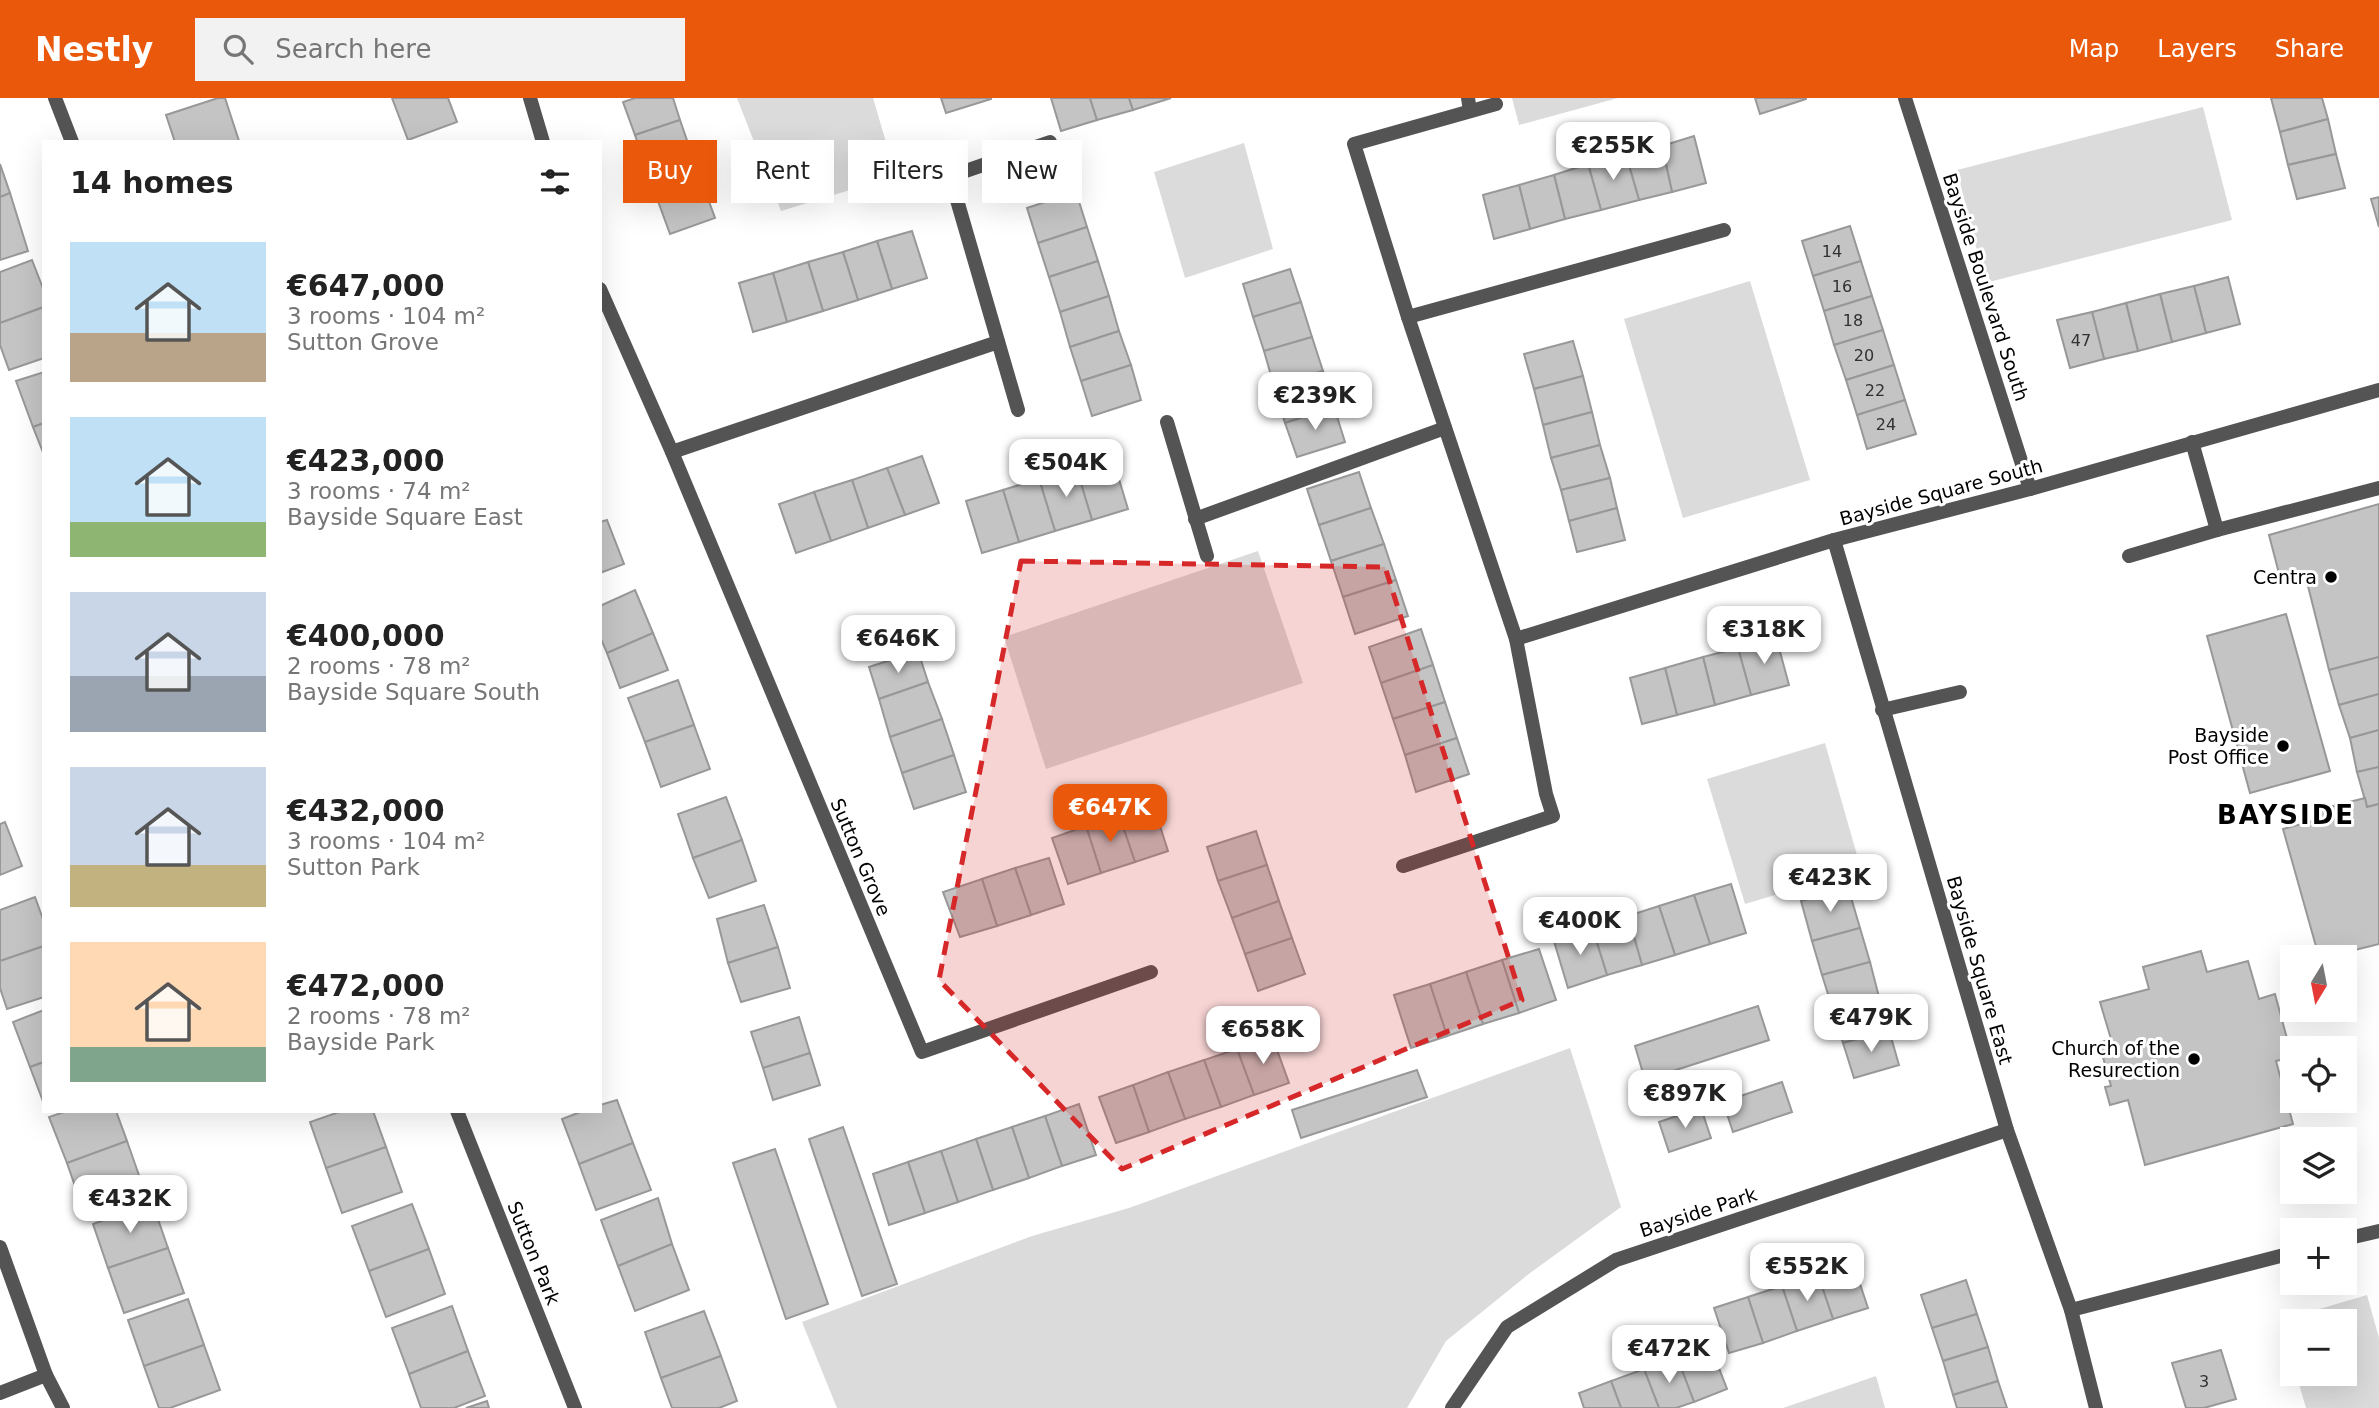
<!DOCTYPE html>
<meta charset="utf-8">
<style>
body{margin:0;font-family:"DejaVu Sans",sans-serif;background:#f2f2f2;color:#222;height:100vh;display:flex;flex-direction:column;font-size:26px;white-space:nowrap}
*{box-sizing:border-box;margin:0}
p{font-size:23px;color:#767676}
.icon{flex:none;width:38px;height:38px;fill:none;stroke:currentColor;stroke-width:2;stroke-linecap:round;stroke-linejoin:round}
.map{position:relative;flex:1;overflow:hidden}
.sheet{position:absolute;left:42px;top:42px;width:560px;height:973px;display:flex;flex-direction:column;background:#fff;border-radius:0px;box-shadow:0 7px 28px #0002}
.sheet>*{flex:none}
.guide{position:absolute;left:623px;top:42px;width:665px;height:63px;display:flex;gap:14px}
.needle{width:46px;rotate:190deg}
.fabs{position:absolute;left:2280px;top:847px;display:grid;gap:14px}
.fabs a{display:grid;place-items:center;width:77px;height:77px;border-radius:0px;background:#fff;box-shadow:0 7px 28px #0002;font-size:35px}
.price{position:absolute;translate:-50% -60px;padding:0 16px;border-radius:14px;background:#fff;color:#222;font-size:23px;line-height:46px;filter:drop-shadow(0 2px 4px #0008)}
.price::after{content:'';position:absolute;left:50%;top:42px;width:21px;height:16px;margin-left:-10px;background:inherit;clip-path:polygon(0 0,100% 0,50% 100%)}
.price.on{background:#ea580c;color:#fff}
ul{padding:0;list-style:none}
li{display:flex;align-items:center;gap:21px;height:175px;padding:0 28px}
li span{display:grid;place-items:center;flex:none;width:196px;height:140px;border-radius:0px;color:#555}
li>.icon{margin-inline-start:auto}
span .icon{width:84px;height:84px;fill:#fffc;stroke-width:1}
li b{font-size:30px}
h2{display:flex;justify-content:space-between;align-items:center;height:84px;padding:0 28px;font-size:30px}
.pill{padding:0 24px;border-radius:0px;background:#fff;box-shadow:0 7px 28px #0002;font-size:24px;line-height:63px}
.pill.on{background:#ea580c;color:#fff}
header{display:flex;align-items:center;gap:42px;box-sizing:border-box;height:98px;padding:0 35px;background:#ea580c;color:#fff}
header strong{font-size:33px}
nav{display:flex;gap:38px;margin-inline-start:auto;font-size:24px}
.search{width:490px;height:63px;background:#f2f2f2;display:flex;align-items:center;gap:18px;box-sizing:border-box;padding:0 24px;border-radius:0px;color:#767676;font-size:26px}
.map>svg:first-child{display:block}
</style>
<header>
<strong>Nestly</strong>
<div class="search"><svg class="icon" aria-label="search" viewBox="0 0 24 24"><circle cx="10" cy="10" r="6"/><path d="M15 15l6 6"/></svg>Search here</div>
<nav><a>Map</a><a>Layers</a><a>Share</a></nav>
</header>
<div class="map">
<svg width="2379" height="1310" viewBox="0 0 2379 1310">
<rect width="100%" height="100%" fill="#fff"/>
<g fill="#dbdbdb">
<polygon points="737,0 873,0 896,78 781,113"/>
<polygon points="1512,0 1618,0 1519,27"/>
<polygon points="2203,9 2232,122 1985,185 1957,72"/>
<polygon points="1244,45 1273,151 1185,180 1154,74"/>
<polygon points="1750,183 1810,382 1683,420 1624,221"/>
<polygon points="1258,453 1303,585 1046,671 1004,539"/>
<polygon points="1825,645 1861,771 1745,806 1707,681"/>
<polygon points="1570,950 1621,1109 1530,1175 1446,1243 1407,1310 837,1310 802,1224 1032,1138 1129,1110"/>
<polygon points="2367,1197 2379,1240 2379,1310 2306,1310 2296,1276 2345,1276 2345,1223 2292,1223 2292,1262 2282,1222"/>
<polygon points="1876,1278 1885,1310 1783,1310"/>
</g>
<g fill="#c4c4c4" stroke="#989898" stroke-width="2">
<polygon points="218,0 225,0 239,43 175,44 166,17"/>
<polygon points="392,0 448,0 457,24 408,42"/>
<polygon points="635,0 673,0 680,22 635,37 623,4"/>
<polygon points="941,0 991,0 991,1 946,15"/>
<polygon points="1051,0 1090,0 1097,22 1061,33"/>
<polygon points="1090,0 1129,0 1133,12 1097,22"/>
<polygon points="1129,0 1171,0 1133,12"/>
<polygon points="1755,0 1806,0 1806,1 1760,16"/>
<polygon points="2271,0 2322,0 2328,21 2280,34"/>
<polygon points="2328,21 2336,56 2288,67 2280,34"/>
<polygon points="680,22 691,54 646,70 635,37"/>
<polygon points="1694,38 1706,85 1672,94 1662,48"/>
<polygon points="1662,48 1672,94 1639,102 1626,57"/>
<polygon points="691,54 703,87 658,103 646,70"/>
<polygon points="2336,56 2345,90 2297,101 2288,67"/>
<polygon points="1626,57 1639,102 1601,112 1588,66"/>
<polygon points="0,66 10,95 0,99"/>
<polygon points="1588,66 1601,112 1565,121 1554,77"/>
<polygon points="1554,77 1565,121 1530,131 1519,87"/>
<polygon points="703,87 715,120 670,136 658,103"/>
<polygon points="1519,87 1530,131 1494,141 1483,97"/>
<polygon points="1076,94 1087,129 1038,145 1027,110"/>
<polygon points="10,95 28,153 0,162 0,99"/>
<polygon points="2379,99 2379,129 2371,101"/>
<polygon points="1850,128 1861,163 1813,178 1802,143"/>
<polygon points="1087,129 1098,163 1049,179 1038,145"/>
<polygon points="912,133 927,180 892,191 877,143"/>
<polygon points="877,143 892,191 858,202 843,154"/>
<polygon points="843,154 858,202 823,213 808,164"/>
<polygon points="32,162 44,193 44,209 0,225 0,174"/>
<polygon points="1098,163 1109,198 1060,214 1049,179"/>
<polygon points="1861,163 1872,198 1824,213 1813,178"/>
<polygon points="808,164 823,213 787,224 773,175"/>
<polygon points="1290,171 1301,204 1253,219 1243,186"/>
<polygon points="773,175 787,224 753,234 739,185"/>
<polygon points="2228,179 2240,226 2206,235 2194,188"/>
<polygon points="2194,188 2206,235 2172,244 2160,196"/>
<polygon points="2160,196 2172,244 2138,253 2126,205"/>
<polygon points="1109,198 1119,233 1070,249 1060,214"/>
<polygon points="1872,198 1883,232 1834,247 1824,213"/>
<polygon points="1301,204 1312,239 1264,253 1253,219"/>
<polygon points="2126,205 2138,253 2104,261 2092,214"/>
<polygon points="44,209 44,260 9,272 0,247 0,225"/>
<polygon points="2092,214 2104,261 2070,270 2057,222"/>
<polygon points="1883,232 1894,267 1846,282 1834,247"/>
<polygon points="1119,233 1131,267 1081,283 1070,249"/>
<polygon points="1312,239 1323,273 1274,288 1264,253"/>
<polygon points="1573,243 1583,278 1534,291 1524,256"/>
<polygon points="1131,267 1141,302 1092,318 1081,283"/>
<polygon points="1894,267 1905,302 1857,317 1846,282"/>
<polygon points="1323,273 1334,309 1285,325 1274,288"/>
<polygon points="44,274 44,325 33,329 16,283"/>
<polygon points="1583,278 1592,314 1543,327 1534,291"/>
<polygon points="1905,302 1916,336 1867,351 1857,317"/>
<polygon points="1334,309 1345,344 1297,359 1285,325"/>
<polygon points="1592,314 1600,347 1551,360 1543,327"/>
<polygon points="44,325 44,357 33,329"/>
<polygon points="1600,347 1610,380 1561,392 1551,360"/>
<polygon points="922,358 939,405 905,417 887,370"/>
<polygon points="1112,358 1128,411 1092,422 1076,369"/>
<polygon points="1076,369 1092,422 1055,433 1039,381"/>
<polygon points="887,370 905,417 868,430 852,382"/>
<polygon points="1359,374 1371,410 1319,427 1307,391"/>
<polygon points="1610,380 1617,410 1569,423 1561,392"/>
<polygon points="1039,381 1055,433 1019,444 1003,392"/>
<polygon points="852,382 868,430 831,443 814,394"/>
<polygon points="1003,392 1019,444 982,455 966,403"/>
<polygon points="814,394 831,443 796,455 779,406"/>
<polygon points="2379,406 2379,559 2329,572 2306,480 2282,487 2269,437"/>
<polygon points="1371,410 1384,446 1331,463 1319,427"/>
<polygon points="1617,410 1625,442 1577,454 1569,423"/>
<polygon points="607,422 624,466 600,475 600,424"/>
<polygon points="1384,446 1396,482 1343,499 1331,463"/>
<polygon points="1396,482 1408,518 1355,536 1343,499"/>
<polygon points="635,492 653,535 607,555 600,539 600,508"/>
<polygon points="2286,516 2330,673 2250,695 2207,538"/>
<polygon points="1421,531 1433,567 1381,585 1369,549"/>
<polygon points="653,535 668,572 620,590 607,555"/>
<polygon points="1776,539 1789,587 1751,597 1738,550"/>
<polygon points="1738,550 1751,597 1715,607 1703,559"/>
<polygon points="918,553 928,584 879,601 869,569"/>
<polygon points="1703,559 1715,607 1677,617 1665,570"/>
<polygon points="2379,559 2379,596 2339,607 2329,572"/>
<polygon points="1433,567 1445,604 1393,621 1381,585"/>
<polygon points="1665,570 1677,617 1642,626 1630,580"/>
<polygon points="678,582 694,627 645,644 628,600"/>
<polygon points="928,584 942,621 890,639 879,601"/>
<polygon points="2379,596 2379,632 2350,640 2339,607"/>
<polygon points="1445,604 1457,640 1405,657 1393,621"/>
<polygon points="942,621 954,657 902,675 890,639"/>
<polygon points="694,627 710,671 661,689 645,644"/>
<polygon points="2379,632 2379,669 2357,674 2350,640"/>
<polygon points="1457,640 1469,676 1416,694 1405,657"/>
<polygon points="954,657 966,694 914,711 902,675"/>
<polygon points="2379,669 2379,706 2367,709 2357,674"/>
<polygon points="726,699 742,742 693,760 678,716"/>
<polygon points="2365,700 2367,709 2379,706 2379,846 2327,859 2319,859 2283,731 2316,722 2314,713"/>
<polygon points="1153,706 1168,753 1135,764 1119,717"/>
<polygon points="1119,717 1135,764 1101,775 1086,728"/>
<polygon points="5,724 22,768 0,777 0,726"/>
<polygon points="1086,728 1101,775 1068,786 1052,740"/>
<polygon points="1256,733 1267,767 1218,783 1207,749"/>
<polygon points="742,742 756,783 709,800 693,760"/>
<polygon points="1049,760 1064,806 1031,817 1015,770"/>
<polygon points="1267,767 1279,803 1232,820 1218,783"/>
<polygon points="1015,770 1031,817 997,828 982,781"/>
<polygon points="982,781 997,828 960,839 943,794"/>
<polygon points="1731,786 1746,835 1710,846 1694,797"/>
<polygon points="1848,789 1860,830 1812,843 1801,803"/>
<polygon points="1694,797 1710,846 1675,857 1659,808"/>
<polygon points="35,799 44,824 44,848 0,863 0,812"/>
<polygon points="1279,803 1292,840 1245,856 1232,820"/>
<polygon points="764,807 778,849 728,865 717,821"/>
<polygon points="1659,808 1675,857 1642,867 1628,818"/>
<polygon points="1628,818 1642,867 1607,877 1592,829"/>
<polygon points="1592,829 1607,877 1568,890 1553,840"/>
<polygon points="1860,830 1870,864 1822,877 1812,843"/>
<polygon points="1292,840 1305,876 1258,893 1245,856"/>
<polygon points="44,848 44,899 7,911 0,890 0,863"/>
<polygon points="778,849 790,890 741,904 728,865"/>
<polygon points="1539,851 1556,902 1519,915 1502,862"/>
<polygon points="2201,853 2207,874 2248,863 2259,901 2275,896 2292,959 2276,963 2293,1026 2145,1067 2128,1002 2110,1007 2105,989 2111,988 2099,945 2111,941 2100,904 2149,891 2143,869"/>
<polygon points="1502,862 1519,915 1483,926 1466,874"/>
<polygon points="1870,864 1879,899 1833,912 1822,877"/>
<polygon points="1466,874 1483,926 1447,938 1430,886"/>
<polygon points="1430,886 1447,938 1411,950 1394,897"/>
<polygon points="1879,899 1889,932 1843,945 1833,912"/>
<polygon points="1758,908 1769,942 1645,982 1635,948"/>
<polygon points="44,912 44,964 30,969 13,924"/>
<polygon points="799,919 810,955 763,970 751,934"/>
<polygon points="1889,932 1899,967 1854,980 1843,945"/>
<polygon points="1272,938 1289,985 1254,997 1237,951"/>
<polygon points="1237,951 1254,997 1221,1009 1204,962"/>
<polygon points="810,955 820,987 773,1002 763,970"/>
<polygon points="1204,962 1221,1009 1185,1021 1168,974"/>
<polygon points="44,964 44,1006 30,969"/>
<polygon points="1417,972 1427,999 1301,1040 1292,1012"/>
<polygon points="1168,974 1185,1021 1149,1034 1133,987"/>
<polygon points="1782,984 1792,1014 1733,1034 1723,1004"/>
<polygon points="1133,987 1149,1034 1116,1045 1099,999"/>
<polygon points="617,1002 633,1045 579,1066 562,1021 583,1013 600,1013 600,1007"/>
<polygon points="1079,1006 1096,1057 1062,1068 1045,1018"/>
<polygon points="1701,1010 1711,1040 1669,1054 1659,1024"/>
<polygon points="67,1013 116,1013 127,1043 67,1065 49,1019"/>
<polygon points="342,1013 373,1013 386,1049 326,1070 310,1024"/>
<polygon points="1045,1018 1062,1068 1029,1080 1012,1029"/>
<polygon points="843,1029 897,1186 862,1198 809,1041"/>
<polygon points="1012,1029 1029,1080 993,1092 976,1041"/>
<polygon points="976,1041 993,1092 958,1104 941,1053"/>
<polygon points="127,1043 143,1089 83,1111 67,1065"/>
<polygon points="633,1045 651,1092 596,1112 579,1066"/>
<polygon points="386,1049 402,1094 342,1115 326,1070"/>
<polygon points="775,1051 828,1206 786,1221 733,1065"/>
<polygon points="941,1053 958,1104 925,1115 908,1064"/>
<polygon points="908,1064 925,1115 889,1127 873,1076"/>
<polygon points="658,1100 672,1146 618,1168 601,1122"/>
<polygon points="152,1104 168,1150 108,1170 93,1126"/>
<polygon points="412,1106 429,1151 369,1173 352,1128"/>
<polygon points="672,1146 689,1192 635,1213 618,1168"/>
<polygon points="168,1150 184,1195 124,1215 108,1170"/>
<polygon points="429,1151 445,1196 386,1219 369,1173"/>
<polygon points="1853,1165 1868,1210 1833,1221 1818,1177"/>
<polygon points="1818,1177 1833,1221 1797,1233 1782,1188"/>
<polygon points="1966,1182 1977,1216 1932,1230 1921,1197"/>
<polygon points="1782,1188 1797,1233 1763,1245 1748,1199"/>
<polygon points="1748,1199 1763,1245 1729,1255 1714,1210"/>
<polygon points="188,1201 204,1247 144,1268 128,1222"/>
<polygon points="452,1208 468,1253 409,1276 392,1230"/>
<polygon points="704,1213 721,1258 661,1280 645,1234"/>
<polygon points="1977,1216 1988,1249 1943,1263 1932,1230"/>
<polygon points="204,1247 220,1292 170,1310 159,1310 144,1268"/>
<polygon points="1710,1247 1727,1291 1694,1304 1677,1259"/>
<polygon points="1988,1249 1998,1283 1953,1297 1943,1263"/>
<polygon points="2221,1252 2236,1301 2204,1310 2186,1310 2172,1265"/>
<polygon points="468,1253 485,1298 454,1310 421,1310 409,1276"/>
<polygon points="721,1258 737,1303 719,1310 672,1310 661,1280"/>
<polygon points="1677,1259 1694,1304 1676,1310 1659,1310 1644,1271"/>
<polygon points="1644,1271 1659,1310 1621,1310 1611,1283"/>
<polygon points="1611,1283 1621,1310 1584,1310 1579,1295"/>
<polygon points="1998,1283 2007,1310 1957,1310 1953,1297"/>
<polygon points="487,1303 489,1310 466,1310"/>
</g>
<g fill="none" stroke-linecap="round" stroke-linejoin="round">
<g stroke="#545454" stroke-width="14">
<polyline points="1468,0 1470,13"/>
<polyline points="916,90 1050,44"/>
<polyline points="1167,324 1207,458"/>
<polyline points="2192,344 2217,432"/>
<polyline points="1195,421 1445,330"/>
<polyline points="2129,458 2217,432 2379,390"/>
<polyline points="1882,612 1960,594"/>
</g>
<g stroke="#545454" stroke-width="14">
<polyline points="55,0 72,44"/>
<polyline points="530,0 543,44"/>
<polyline points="1905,0 2030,391"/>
<polyline points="950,78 1018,312"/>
<polyline points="600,191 672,354 922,954 1151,874"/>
<polyline points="1408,219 1724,132"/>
<polyline points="672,354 998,244"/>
<polyline points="1834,442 2007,1032 2071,1212 2096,1310"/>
<polyline points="1516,541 1834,442 2030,391 2379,292"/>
<polyline points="1403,768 1553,718 1546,696 1516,541 1408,219 1354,46 1496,6"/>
<polyline points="457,1013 575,1310"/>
<polyline points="2345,1141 2379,1133"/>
<polyline points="0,1149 46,1277 63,1310"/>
<polyline points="2071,1212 2292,1155"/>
<polyline points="0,1295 46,1277"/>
<polyline points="1452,1310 1507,1229 1616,1162 2007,1032"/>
</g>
</g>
<path fill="#d62828" fill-opacity="0.2" stroke="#d62828" stroke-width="5" stroke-dasharray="14 9" stroke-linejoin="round" d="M1021,463l364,6 137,433 -400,169 -183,-189z"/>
<g fill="#000" stroke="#fff" stroke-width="2.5">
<circle cx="2331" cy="479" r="7"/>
<circle cx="2283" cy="648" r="7"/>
<circle cx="2194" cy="961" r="7"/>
</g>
<g text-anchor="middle" stroke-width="6" stroke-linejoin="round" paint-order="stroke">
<g font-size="16" fill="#313131">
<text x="1832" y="159">14</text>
<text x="1842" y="194">16</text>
<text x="1853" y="228">18</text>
<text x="2081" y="248">47</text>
<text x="1864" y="263">20</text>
<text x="1875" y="298">22</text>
<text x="1886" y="332">24</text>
<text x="2204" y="1289">3</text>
</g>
<g font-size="19" fill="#000" stroke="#fff">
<text transform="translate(1986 189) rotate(72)" y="7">Bayside Boulevard South</text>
<text transform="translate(1941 394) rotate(-15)" y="7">Bayside Square South</text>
<text transform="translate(861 759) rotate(67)" y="7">Sutton Grove</text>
<text transform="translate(1980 872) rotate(74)" y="7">Bayside Square East</text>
<text transform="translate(1698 1114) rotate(-18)" y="7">Bayside Park</text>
<text transform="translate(534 1155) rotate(68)" y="7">Sutton Park</text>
</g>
<g font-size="19" fill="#000" stroke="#fff" text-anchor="end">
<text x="2317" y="486">Centra</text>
<text x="2269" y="644">Bayside<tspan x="2269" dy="22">Post Office</tspan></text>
<text x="2180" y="957">Church of the<tspan x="2180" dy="22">Resurection</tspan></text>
</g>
<g font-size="26" font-weight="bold" letter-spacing="2" fill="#000" stroke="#fff">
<text x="2286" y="726">BAYSIDE</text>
</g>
</g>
</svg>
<div class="fabs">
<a><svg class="needle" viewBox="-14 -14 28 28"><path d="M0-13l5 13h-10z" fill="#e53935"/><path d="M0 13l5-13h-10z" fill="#767676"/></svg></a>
<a><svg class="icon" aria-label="locate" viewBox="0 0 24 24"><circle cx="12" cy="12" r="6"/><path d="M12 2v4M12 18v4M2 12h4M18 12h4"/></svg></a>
<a><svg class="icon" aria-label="layers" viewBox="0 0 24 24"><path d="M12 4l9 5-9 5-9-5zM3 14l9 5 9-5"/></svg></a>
<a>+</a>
<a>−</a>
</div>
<b class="price" style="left:1613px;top:84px">€255K</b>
<b class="price" style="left:1315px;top:334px">€239K</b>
<b class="price" style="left:1066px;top:401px">€504K</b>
<b class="price" style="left:1764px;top:568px">€318K</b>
<b class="price" style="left:898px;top:577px">€646K</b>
<b class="price on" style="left:1110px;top:746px">€647K</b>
<b class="price" style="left:1830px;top:816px">€423K</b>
<b class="price" style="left:1580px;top:859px">€400K</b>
<b class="price" style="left:1871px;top:956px">€479K</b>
<b class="price" style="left:1263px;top:968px">€658K</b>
<b class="price" style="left:1685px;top:1032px">€897K</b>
<b class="price" style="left:130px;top:1137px">€432K</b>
<b class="price" style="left:1807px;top:1205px">€552K</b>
<b class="price" style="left:1669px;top:1287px">€472K</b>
<div class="guide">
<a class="pill on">Buy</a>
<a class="pill">Rent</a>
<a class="pill">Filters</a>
<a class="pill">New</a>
</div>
<section class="sheet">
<h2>14 homes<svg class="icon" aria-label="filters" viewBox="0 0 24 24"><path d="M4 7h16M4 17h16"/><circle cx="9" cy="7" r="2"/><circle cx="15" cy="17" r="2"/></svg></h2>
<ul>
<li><span style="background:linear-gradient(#bfe0f5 65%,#b9a48a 0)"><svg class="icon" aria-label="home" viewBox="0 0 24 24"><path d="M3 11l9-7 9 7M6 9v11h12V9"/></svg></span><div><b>€647,000</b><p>3 rooms · 104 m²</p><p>Sutton Grove</p></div></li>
<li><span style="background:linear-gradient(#bfe0f5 75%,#8fb573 0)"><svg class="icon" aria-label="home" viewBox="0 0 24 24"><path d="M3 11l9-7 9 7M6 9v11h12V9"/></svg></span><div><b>€423,000</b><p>3 rooms · 74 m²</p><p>Bayside Square East</p></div></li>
<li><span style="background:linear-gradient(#c9d6e8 60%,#9aa5b1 0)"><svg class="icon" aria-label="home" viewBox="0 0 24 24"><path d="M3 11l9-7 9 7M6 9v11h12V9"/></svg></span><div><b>€400,000</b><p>2 rooms · 78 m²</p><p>Bayside Square South</p></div></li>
<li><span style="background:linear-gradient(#c9d6e8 70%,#c2b280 0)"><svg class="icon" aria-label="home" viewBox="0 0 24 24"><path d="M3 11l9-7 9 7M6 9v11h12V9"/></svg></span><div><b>€432,000</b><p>3 rooms · 104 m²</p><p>Sutton Park</p></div></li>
<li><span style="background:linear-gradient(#ffd9b3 75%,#7fa58c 0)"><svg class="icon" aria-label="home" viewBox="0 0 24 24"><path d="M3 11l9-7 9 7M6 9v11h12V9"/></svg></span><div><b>€472,000</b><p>2 rooms · 78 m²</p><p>Bayside Park</p></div></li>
</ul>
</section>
</div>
